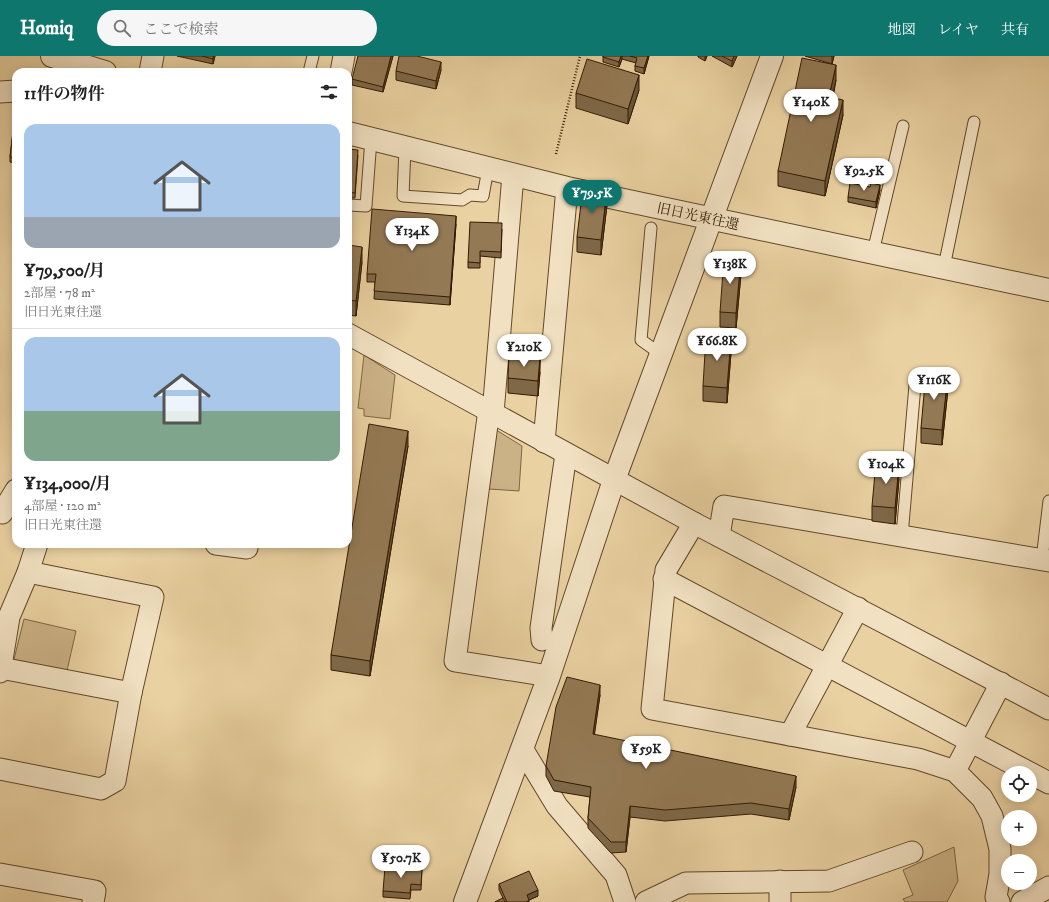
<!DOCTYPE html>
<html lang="ja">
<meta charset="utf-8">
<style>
body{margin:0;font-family:"IM FELL DW Pica","Noto Serif JP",serif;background:#f6f6f6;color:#222;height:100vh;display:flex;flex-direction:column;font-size:15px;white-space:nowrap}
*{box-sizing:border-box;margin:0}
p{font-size:13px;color:#767676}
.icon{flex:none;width:22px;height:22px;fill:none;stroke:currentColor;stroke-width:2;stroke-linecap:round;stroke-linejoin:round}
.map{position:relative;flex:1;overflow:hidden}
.details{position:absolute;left:12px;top:12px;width:340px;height:480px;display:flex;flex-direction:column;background:#fff;border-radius:12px;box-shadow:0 2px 10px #0003}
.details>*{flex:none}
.fabs{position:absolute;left:1001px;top:710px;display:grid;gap:8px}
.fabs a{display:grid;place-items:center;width:36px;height:36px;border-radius:50%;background:#fff;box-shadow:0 2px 10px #0003;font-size:20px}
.price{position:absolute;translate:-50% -34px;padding:0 9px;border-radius:14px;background:#fff;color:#222;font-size:13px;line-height:26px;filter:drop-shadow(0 1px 2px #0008)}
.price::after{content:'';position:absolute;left:50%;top:24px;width:12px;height:9px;margin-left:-6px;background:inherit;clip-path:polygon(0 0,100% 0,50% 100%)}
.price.on{background:#0f766e;color:#fff}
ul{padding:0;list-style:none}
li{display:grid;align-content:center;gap:8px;height:212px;padding:0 12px}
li+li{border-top:1px solid #e0e0e0}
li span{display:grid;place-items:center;height:124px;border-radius:12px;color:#555}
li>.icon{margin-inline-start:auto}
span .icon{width:72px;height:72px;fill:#fffc;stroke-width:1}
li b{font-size:17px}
h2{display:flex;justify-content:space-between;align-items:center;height:48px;padding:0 12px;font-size:17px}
header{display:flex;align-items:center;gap:24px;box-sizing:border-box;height:56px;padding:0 20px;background:#0f766e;color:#fff}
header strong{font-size:19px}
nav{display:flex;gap:22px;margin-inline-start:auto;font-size:14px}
.search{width:280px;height:36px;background:#f6f6f6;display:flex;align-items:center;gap:10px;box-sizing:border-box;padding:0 14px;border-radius:22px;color:#767676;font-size:15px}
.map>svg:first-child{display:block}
</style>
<header>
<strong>Homiq</strong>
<div class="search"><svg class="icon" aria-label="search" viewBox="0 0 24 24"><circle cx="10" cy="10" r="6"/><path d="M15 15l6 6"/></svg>ここで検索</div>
<nav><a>地図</a><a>レイヤ</a><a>共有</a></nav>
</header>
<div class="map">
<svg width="1049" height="846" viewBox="0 0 1049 846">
<rect width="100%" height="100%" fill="#ead1a1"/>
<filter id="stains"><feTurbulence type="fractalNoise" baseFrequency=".005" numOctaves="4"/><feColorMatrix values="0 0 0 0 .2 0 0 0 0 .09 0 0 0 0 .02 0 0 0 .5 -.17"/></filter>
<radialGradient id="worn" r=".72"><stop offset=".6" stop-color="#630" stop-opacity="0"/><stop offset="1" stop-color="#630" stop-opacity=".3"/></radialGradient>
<g fill="#cbb286" stroke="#806643">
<polygon points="364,299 395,319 390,363 364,360 364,353 358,352"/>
<polygon points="493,372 522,390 519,435 489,433"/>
<polygon points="24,563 76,575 66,619 13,607"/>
<polygon points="954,791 958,825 947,846 905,846 903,843 913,839 903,814"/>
</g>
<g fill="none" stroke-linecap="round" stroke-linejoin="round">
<defs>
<g id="service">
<polyline points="309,16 313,0"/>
<polyline points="405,92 403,140 462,144 470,139 483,140 488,113"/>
<polyline points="348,149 366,150 371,83"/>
<polyline points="651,172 641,284 662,299"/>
<polyline points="873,196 903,70"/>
<polyline points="944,211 974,66"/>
<polyline points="902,480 915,329"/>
<polyline points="1042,503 1049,445"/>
</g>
<g id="minor">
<polyline points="150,16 153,0"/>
<polyline points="341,16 344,0"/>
<polyline points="0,36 16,35"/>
<polyline points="348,278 694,467 1049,653"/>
<polyline points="489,354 455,605 549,620"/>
<polyline points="493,357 513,119"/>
<polyline points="544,386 567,132"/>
<polyline points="2,457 16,434"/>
<polyline points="694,467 666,514 652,653 918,703 955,715 982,742 992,760 1000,793 1000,818 996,841 999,846"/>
<polyline points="719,480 724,450 1049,505"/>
<polyline points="216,488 247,492 247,488"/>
<polyline points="664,523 1049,727"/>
<polyline points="542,584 541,572 566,398"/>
<polyline points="1,612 131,637"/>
<polyline points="0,616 9,561 28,516 37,488"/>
<polyline points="790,679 858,552"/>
<polyline points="523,694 557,750 616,819 625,846"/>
<polyline points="0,713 101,733 115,725 131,637 153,541 28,516"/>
<polyline points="955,715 1001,627"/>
<polyline points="0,818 95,835 93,846"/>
<polyline points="646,846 686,827 829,825 912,796"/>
<polyline points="780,846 780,825"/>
<polyline points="1022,846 1049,831"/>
</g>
<g id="tertiary">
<polyline points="52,0 105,16"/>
<polyline points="348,77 567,132 1049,234"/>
<polyline points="465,846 549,620 614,424 772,0"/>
</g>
</defs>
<use href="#service" stroke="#624828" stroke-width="13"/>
<use href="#minor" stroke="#624828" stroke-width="23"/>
<use href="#tertiary" stroke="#624828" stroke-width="24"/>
<polyline stroke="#351a00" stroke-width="2.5" stroke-dasharray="1 2" stroke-linecap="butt" points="556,98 580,0"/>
<use href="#service" stroke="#f1e1c2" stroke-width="11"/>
<use href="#minor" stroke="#f1e1c2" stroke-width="21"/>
<use href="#tertiary" stroke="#f1e1c2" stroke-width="22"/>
</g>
<g fill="#7e6848" stroke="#351a00">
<polygon points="177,0 215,0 213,8"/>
<polygon points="393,0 383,36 352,29 352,23"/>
<polygon points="603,0 649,0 644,18 635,15 635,10 636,7 622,3 619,11 603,6"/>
<polygon points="698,0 707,0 705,5 698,1"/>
<polygon points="712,0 737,0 732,11"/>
<polygon points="805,0 834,0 832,8"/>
<polygon points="441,14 436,33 396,24 396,15"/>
<polygon points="836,24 833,42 843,59 825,140 778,130 778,115"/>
<polygon points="639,34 628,68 576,52 576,37"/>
<polygon points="16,50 16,107 10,106 10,101"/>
<polygon points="348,93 358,99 355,142 348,142"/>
<polygon points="880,134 876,152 848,146 848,141"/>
<polygon points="607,149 601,199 577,196 577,181"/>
<polygon points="456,168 450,249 374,243 375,226 367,226 367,218"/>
<polygon points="502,173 501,202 480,200 480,212 468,212 468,206"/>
<polygon points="348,189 362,206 356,260 348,259"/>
<polygon points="741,218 736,272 720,271 720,256"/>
<polygon points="731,297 727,347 703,345 703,330"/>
<polygon points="540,316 538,340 508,337 508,322"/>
<polygon points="948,333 942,389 921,387 921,372"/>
<polygon points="408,390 370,620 331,614 331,599"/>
<polygon points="899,423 895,468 872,465 872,450"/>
<polygon points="600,639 594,679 796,731 789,764 751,758 665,765 630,761 626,796 611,797 588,772 588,762 590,741 554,735 546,720 546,710"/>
<polygon points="422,813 421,834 411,834 410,843 383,841 383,835"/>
<polygon points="499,828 538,840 529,844 529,846 495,846 503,842 499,834"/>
</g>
<g fill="#67553b" stroke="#351a00">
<polygon points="213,0 215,0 213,8"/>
<polygon points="391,0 393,0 383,36 383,31"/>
<polygon points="621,0 622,0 622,3 619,11 619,6"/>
<polygon points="648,0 649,0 644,18 644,12"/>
<polygon points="705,0 707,0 705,5"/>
<polygon points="734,0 737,0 732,11 732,5"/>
<polygon points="832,0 834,0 832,8"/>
<polygon points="441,6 441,14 436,33 436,25"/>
<polygon points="836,9 836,24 829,56 829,41"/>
<polygon points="639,19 639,34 628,68 628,53"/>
<polygon points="843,44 843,59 825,140 825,125"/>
<polygon points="880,129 880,134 876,152 876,146"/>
<polygon points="607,134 607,149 601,199 601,184"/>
<polygon points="456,160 456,168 450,249 450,241"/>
<polygon points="362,191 362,206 356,260 356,245"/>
<polygon points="741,203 741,218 736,272 736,257"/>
<polygon points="731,282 731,297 727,347 727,332"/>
<polygon points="540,301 540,316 538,340 538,325"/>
<polygon points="948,318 948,333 942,389 942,374"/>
<polygon points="408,375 408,390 370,620 370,605"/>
<polygon points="899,408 899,423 895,468 895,452"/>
<polygon points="600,629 600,639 593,689 593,678"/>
<polygon points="796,720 796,731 789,764 789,753"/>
<polygon points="630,750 630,761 626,796 626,786"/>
<polygon points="538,834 538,840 527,845 527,839"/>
</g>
<g fill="#937954" stroke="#351a00">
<polygon points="202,0 213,0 213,3"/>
<polygon points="358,0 391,0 383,31 352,23"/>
<polygon points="399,0 417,0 441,6 436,25 396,15"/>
<polygon points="603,0 621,0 619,6 603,1"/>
<polygon points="630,0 648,0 644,12 635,10 637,2"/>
<polygon points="722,0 734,0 732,5"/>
<polygon points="802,2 836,9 829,41 843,44 825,125 778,115"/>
<polygon points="587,3 639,19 628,53 576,37"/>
<polygon points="16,50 16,102 10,101"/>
<polygon points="348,93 358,94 355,137 348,136"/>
<polygon points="850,127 870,131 871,127 880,129 876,146 848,141"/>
<polygon points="583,131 607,134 601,184 577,181"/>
<polygon points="372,153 456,160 450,241 374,235 376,218 367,218"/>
<polygon points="470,166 502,167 501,196 480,195 480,207 468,206"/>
<polygon points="348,189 362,191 356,245 348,244"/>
<polygon points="724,202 741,203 736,257 720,256"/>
<polygon points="706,280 731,282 727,332 703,330"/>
<polygon points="509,299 540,301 538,325 508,322"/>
<polygon points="926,316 948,318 942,374 921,372"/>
<polygon points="369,368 408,375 370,605 331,599"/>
<polygon points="876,406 899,408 895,452 872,450"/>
<polygon points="567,621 600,629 593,678 796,720 789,753 751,747 665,754 630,750 626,786 611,786 588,762 591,731 554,724 546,710 556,651"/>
<polygon points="385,811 422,813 421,829 411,828 410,837 383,835"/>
<polygon points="529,815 538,834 527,839 529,844 526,846 507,846 499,828"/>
<polygon points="503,842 505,846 495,846"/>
</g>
<g text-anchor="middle" stroke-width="3" stroke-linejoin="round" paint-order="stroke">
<g font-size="14" fill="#351a00" stroke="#f1e1c2">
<text transform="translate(698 160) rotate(12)" y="5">旧日光東往還</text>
</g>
</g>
<rect width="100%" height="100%" filter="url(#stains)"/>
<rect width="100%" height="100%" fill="url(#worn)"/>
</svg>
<div class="fabs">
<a><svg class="icon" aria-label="locate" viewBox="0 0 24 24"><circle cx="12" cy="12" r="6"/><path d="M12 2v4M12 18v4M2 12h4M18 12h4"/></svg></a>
<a>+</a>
<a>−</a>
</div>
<b class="price" style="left:811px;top:67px">¥140K</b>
<b class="price" style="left:864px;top:136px">¥92.5K</b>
<b class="price on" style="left:592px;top:158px">¥79.5K</b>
<b class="price" style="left:412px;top:196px">¥134K</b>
<b class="price" style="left:730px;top:229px">¥138K</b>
<b class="price" style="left:717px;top:306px">¥66.8K</b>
<b class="price" style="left:524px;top:312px">¥210K</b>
<b class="price" style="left:934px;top:345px">¥116K</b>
<b class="price" style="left:886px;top:429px">¥104K</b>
<b class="price" style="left:646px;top:714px">¥59K</b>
<b class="price" style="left:401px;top:823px">¥50.7K</b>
<section class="details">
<h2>11件の物件<svg class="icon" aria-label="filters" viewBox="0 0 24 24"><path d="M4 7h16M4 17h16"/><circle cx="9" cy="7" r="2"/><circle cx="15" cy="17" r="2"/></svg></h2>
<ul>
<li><span style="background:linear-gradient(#a9c7e8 75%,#9aa5b1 0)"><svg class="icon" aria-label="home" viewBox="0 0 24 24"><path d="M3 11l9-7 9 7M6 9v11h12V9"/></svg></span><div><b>¥79,500/月</b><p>2部屋 · 78 m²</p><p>旧日光東往還</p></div></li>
<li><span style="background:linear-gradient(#a9c7e8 60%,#7fa58c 0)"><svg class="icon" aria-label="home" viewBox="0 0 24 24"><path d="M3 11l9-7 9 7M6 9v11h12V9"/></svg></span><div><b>¥134,000/月</b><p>4部屋 · 120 m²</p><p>旧日光東往還</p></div></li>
</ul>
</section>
</div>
